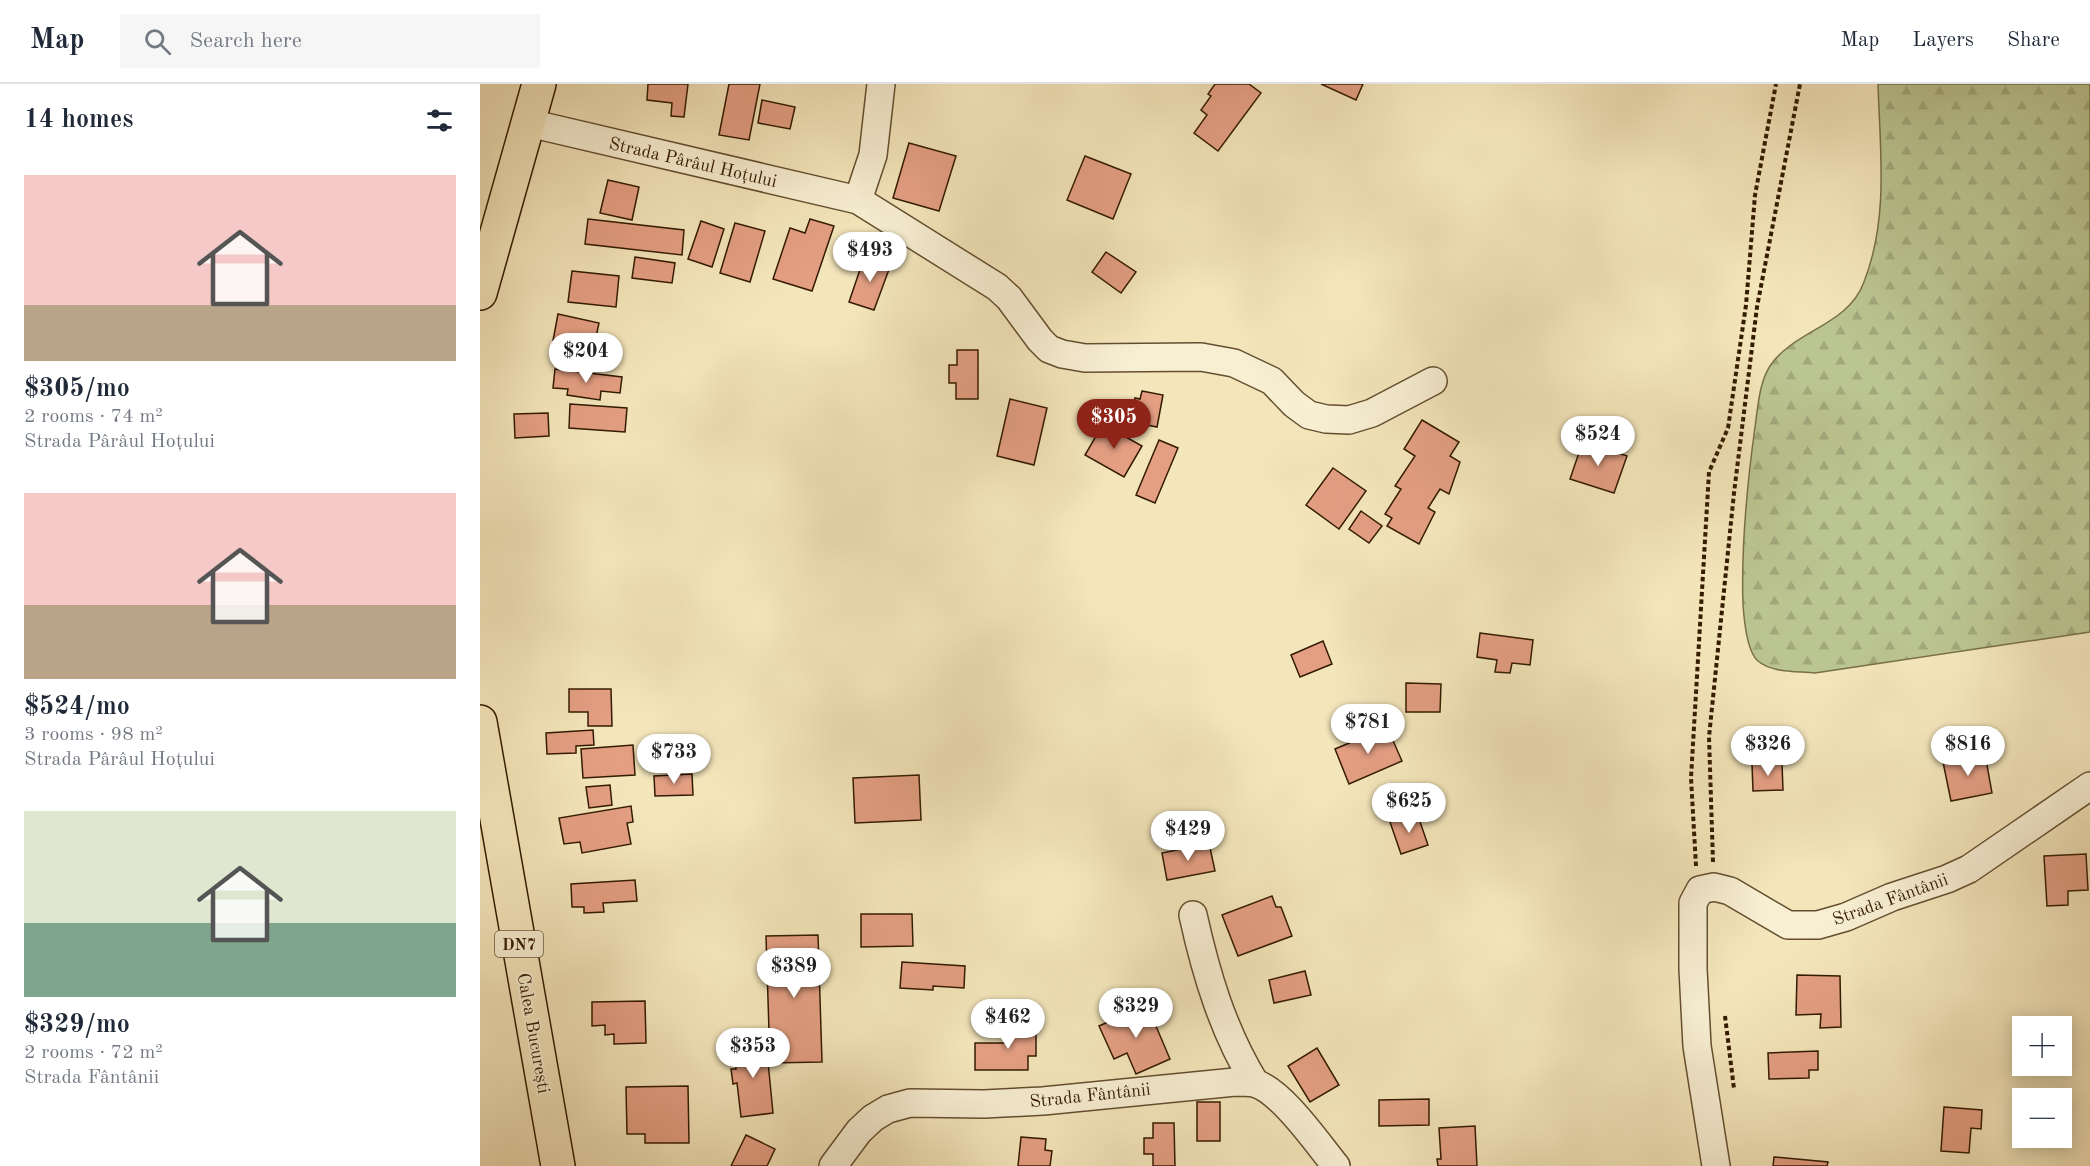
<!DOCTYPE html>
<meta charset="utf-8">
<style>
body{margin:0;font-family:"Old Standard TT",serif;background:#f6f6f7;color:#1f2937;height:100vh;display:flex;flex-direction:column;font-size:22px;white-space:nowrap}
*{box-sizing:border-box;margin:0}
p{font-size:20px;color:#747a83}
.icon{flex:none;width:33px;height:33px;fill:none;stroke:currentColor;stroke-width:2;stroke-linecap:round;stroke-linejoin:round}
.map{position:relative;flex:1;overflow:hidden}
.side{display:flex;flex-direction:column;background:#fff;width:480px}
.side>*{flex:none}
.controls{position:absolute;left:1532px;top:932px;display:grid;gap:12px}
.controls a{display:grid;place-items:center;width:60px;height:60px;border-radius:0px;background:#fff;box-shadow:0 3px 15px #0003;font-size:30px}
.price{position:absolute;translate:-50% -51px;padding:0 14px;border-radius:21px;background:#fff;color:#222;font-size:20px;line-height:39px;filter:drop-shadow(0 2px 3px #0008)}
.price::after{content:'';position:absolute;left:50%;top:36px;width:18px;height:14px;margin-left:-9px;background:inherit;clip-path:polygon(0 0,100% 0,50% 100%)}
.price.active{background:#8f2418;color:#fff}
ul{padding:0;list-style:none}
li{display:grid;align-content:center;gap:12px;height:318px;padding:0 24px}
li span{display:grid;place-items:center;height:186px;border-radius:0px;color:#555}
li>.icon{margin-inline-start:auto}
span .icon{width:108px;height:108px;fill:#fffc;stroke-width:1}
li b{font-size:26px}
h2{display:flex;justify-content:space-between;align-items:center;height:72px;padding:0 24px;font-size:26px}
header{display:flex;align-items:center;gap:36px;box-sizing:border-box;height:84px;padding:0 30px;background:#fff;border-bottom:2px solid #e0e1e3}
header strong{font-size:28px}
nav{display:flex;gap:33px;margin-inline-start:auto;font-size:21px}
.search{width:420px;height:54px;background:#f6f6f7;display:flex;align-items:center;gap:15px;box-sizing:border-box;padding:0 21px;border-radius:0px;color:#747a83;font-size:22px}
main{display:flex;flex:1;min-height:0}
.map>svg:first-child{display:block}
</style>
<header>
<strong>Map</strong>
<div class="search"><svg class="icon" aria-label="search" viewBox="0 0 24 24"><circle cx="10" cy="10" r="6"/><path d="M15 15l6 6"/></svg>Search here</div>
<nav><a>Map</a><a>Layers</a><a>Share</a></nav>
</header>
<main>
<section class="side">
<h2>14 homes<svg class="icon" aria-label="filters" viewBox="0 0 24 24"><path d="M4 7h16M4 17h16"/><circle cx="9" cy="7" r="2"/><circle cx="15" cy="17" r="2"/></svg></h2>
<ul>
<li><span style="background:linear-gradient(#f6c9c9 70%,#b9a48a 0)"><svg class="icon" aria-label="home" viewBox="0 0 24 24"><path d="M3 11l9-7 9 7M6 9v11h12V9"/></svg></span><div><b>$305/mo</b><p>2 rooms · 74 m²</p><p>Strada Pârâul Hoțului</p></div></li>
<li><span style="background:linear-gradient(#f6c9c9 60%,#b9a48a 0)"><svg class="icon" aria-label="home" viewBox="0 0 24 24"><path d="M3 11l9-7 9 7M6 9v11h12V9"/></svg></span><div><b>$524/mo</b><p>3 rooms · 98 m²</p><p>Strada Pârâul Hoțului</p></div></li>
<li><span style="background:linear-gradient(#dfe7d0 60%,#7fa58c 0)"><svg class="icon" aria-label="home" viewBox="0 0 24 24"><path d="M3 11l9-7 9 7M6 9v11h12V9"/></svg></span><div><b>$329/mo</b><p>2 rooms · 72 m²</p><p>Strada Fântânii</p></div></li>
</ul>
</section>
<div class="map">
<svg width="1610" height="1082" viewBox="0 0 1610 1082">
<defs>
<pattern id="forest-firs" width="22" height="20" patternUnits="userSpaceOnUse" patternTransform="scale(1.5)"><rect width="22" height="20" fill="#bbc591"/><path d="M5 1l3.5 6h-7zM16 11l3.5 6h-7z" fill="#a1a97b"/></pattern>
</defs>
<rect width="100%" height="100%" fill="#f4e6bb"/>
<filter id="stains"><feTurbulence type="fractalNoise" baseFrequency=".00333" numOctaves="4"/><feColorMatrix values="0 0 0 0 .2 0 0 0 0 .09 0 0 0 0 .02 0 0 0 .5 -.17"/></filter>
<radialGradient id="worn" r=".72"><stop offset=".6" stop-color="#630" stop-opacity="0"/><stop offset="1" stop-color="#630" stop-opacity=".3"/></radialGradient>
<path fill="url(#forest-firs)" stroke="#787048" stroke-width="1.5" d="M1398,0h212v548l-275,41c-18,-2 -43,0 -57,-12 -11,-9 -14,-42 -15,-56 -2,-59 4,-120 12,-178 3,-20 4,-44 15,-61 24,-36 78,-40 94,-84 25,-64 16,-131 14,-198z"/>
<g fill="#e49f83" stroke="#341b00" stroke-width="1.5">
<polygon points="168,0 208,0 204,33 191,32 192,19 167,16"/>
<polygon points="249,0 280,0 269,56 239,51"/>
<polygon points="735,0 769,0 781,9 738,67 714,49 727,31 721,26 731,12 728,10"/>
<polygon points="841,0 883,0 876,16"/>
<polygon points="282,16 315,23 310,45 278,39"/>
<polygon points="429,59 476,72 459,127 413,114"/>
<polygon points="605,72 651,90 633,135 587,116"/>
<polygon points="128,96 159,103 152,136 120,129"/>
<polygon points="108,135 204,146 202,171 105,160"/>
<polygon points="330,135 354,142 332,207 293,195 310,144 325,149"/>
<polygon points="221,137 244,145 232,183 208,175"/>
<polygon points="255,139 285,147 270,198 240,189"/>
<polygon points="626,168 656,188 641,209 612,188"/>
<polygon points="385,171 411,180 394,226 369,218"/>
<polygon points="155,173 195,179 192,199 152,194"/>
<polygon points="92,187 139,192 136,223 88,218"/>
<polygon points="78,230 119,239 112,271 72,262"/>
<polygon points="477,266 498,266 498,315 476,315 476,299 469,299 469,281 477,281"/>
<polygon points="75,285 142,293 140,309 121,307 120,316 87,311 88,305 73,304"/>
<polygon points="662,307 683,311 677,343 657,339 659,329 652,328 655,314 660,315"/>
<polygon points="530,315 567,324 554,381 517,372"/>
<polygon points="90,320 147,324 145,348 89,344"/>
<polygon points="68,329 69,352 35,354 34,330"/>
<polygon points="942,336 979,358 970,372 980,378 969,410 960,405 948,424 955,428 939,460 907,442 912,434 905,430 921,405 915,402 935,372 924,365"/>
<polygon points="623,340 662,362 644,393 605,371"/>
<polygon points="679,356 698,364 675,419 656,411"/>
<polygon points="1103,357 1147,372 1134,409 1090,395"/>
<polygon points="853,384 886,407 859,445 826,421"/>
<polygon points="881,427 902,442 889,459 869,445"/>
<polygon points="1000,549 1053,556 1050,581 1032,579 1030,589 1015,588 1017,576 997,573"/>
<polygon points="843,557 852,580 820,593 811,571"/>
<polygon points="926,599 961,600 960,628 926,628"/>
<polygon points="89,605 131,605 132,642 108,642 108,628 89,628"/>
<polygon points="907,643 922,677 869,700 855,665"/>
<polygon points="113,646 114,661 96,662 96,669 67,670 66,649"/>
<polygon points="153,661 155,691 103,694 101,665"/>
<polygon points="1505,670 1512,709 1471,717 1463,678"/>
<polygon points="1302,679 1303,706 1273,707 1272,680"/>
<polygon points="212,690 213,711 175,712 174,692"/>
<polygon points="439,691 441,736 375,739 373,694"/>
<polygon points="130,701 132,721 109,724 106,703"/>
<polygon points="151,722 153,738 147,739 151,760 102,769 100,758 84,760 79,734"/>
<polygon points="937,729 948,761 921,770 910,738"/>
<polygon points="729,759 735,787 687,796 682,769"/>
<polygon points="1606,770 1608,806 1588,807 1588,821 1567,822 1564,772"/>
<polygon points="155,796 157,817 123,819 124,828 104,829 104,823 92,823 91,800"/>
<polygon points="792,812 796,823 801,823 812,852 758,872 742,831"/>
<polygon points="381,830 432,830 433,862 381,863"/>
<polygon points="338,851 342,978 290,979 286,852"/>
<polygon points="422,878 485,882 484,904 453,902 453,906 420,904"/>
<polygon points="825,887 831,911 794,919 789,896"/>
<polygon points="1317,891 1360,892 1361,943 1340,944 1341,930 1316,931"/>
<polygon points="165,917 166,959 134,960 134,950 125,951 125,941 112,942 112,918"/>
<polygon points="667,921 690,975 656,990 647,969 634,975 619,942"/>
<polygon points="526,941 556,941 556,972 548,972 548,986 495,986 495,959 526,959"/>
<polygon points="286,957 293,1029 261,1033 257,999 253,1000 251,985 256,985 254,960"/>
<polygon points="837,964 859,1001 830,1018 808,982"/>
<polygon points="1338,967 1338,986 1329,986 1329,994 1289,995 1288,969"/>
<polygon points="208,1002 209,1059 165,1059 165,1050 147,1050 146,1003"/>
<polygon points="949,1015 949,1041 899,1042 899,1016"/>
<rect x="717" y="1018" width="23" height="39"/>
<polygon points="1464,1023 1502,1026 1501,1045 1491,1044 1489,1069 1461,1067"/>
<polygon points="673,1039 694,1039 695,1082 673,1082 673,1070 664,1070 664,1054 673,1054"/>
<polygon points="995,1042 997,1082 958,1082 957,1075 961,1075 959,1044"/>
<polygon points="266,1051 295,1065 287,1082 251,1082"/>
<polygon points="541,1053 566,1055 565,1066 572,1067 570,1082 538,1082"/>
<polygon points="1294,1073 1348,1078 1347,1082 1293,1082"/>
</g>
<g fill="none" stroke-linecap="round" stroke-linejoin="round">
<defs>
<g id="minor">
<polyline points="49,39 378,116 517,203 529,214 560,256 569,265 582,270 605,274 721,273 754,279 792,297 814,320 829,331 846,335 869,336 892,329 953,297"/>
<polyline points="378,116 393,71 401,0"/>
<path d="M713,831c13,59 30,116 62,168"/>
<path d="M353,1082l26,-35 14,-13 15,-9 22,-6 74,1 59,-3 192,-19c6,0 13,0 19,1 27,7 64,61 82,83"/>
<polyline points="1236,1082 1217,962 1213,885 1213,819 1220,806 1234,803 1250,807 1308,841 1338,841 1366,833 1412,813 1467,795 1489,785 1610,702"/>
</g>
<g id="highway">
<polyline points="0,209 59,0"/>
<polyline points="0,638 78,1082"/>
</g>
</defs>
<use href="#minor" stroke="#644e2f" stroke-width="30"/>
<use href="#highway" stroke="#341b00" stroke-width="36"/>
<g stroke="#341b00" stroke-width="4" stroke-dasharray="4.5 3" stroke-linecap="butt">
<polyline points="1233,778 1229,653 1254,409 1277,223 1320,0"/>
<polyline points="1216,782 1211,694 1229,388 1248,344 1266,221 1275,111 1296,0"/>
<polyline points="1245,932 1254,1005"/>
</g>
<use href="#minor" stroke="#f8efd3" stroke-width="27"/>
<use href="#highway" stroke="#f4e6bb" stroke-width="33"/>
</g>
<g text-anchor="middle" stroke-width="4.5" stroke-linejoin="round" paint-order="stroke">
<rect fill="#f8efd3" stroke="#6f5b3f" stroke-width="1.5" x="15" y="847" width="48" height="26" rx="4.5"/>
<g font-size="16" font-weight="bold" fill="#341b00">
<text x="39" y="866">DN7</text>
</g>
<g font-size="18" fill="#341b00" stroke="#f8efd3">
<text transform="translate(213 78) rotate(13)" y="6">Strada Pârâul Hoțului</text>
<text transform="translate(1410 815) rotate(-20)" y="6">Strada Fântânii</text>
<text transform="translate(54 949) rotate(80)" y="6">Calea București</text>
<text transform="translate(610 1011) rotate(-6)" y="6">Strada Fântânii</text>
</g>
</g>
<rect width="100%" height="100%" filter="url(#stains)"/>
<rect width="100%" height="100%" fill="url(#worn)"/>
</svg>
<div class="controls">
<a>+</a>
<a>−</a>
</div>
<b class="price" style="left:390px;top:199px">$493</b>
<b class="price" style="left:106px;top:300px">$204</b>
<b class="price active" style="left:634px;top:366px">$305</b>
<b class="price" style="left:1118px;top:383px">$524</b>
<b class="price" style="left:888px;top:671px">$781</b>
<b class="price" style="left:1288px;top:693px">$326</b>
<b class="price" style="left:1488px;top:693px">$816</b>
<b class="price" style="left:194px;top:701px">$733</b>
<b class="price" style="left:929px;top:750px">$625</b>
<b class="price" style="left:708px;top:778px">$429</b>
<b class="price" style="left:314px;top:915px">$389</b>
<b class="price" style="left:656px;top:955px">$329</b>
<b class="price" style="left:528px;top:966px">$462</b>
<b class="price" style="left:273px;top:995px">$353</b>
</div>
</main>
